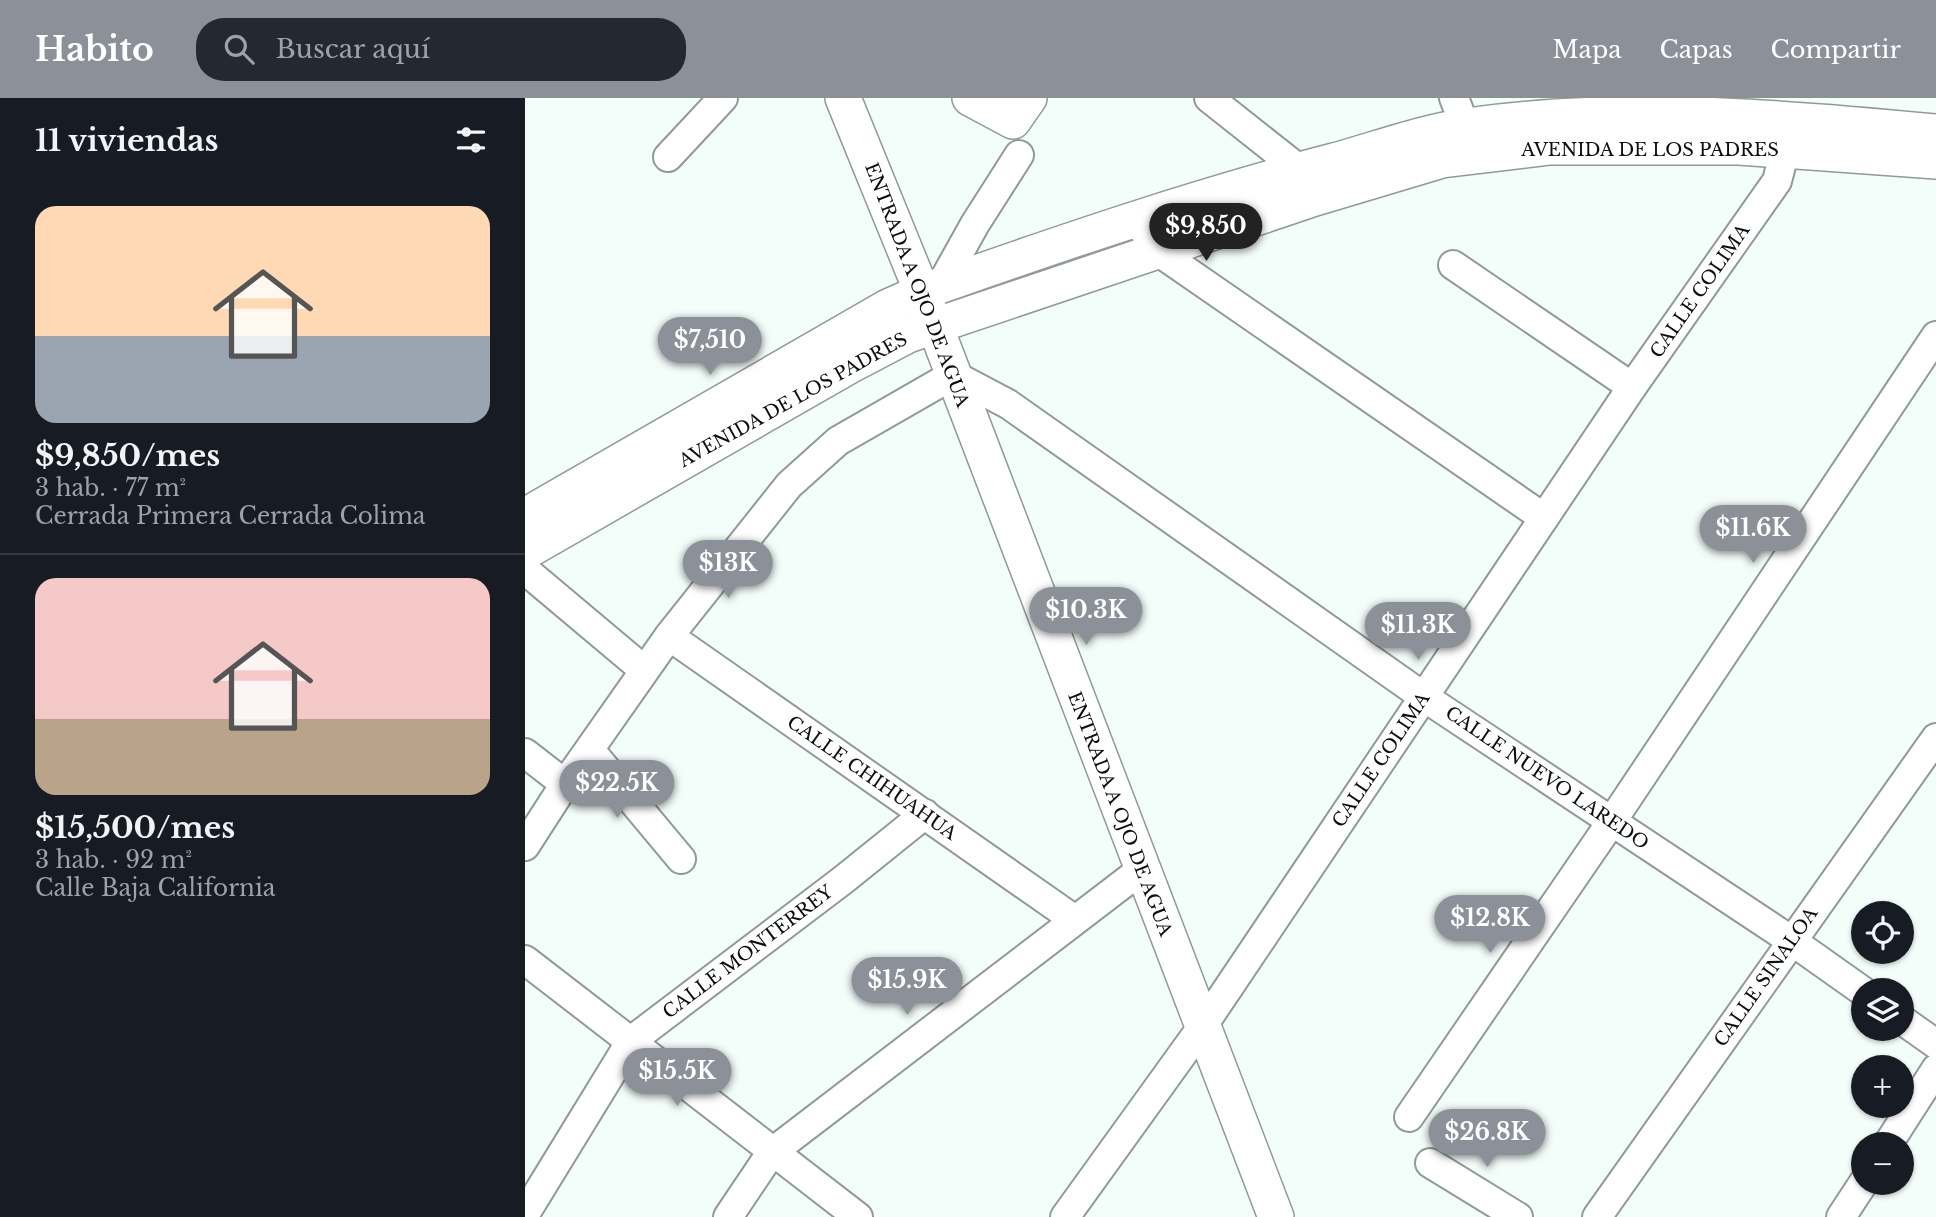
<!DOCTYPE html>
<html lang="es">
<meta charset="utf-8">
<style>
body{margin:0;font-family:"Libre Baskerville",serif;background:#242831;color:#f1f3f6;height:100vh;display:flex;flex-direction:column;font-size:26px;white-space:nowrap}
*{box-sizing:border-box;margin:0}
p{font-size:23px;color:#9ea1a6}
.icon{flex:none;width:38px;height:38px;fill:none;stroke:currentColor;stroke-width:2;stroke-linecap:round;stroke-linejoin:round}
.map{position:relative;flex:1;overflow:hidden}
.side{display:flex;flex-direction:column;background:#171b24;width:525px}
.side>*{flex:none}
.tools{position:absolute;left:1326px;top:803px;display:grid;gap:14px}
.tools a{display:grid;place-items:center;width:63px;height:63px;border-radius:50%;background:#171b24;box-shadow:0 2px 5px #0004;font-size:35px}
.price{position:absolute;translate:-50% -60px;padding:0 16px;border-radius:24px;background:#8c9099;color:#fff;font-size:23px;line-height:46px;filter:drop-shadow(0 2px 4px #0008)}
.price::after{content:'';position:absolute;left:50%;top:42px;width:21px;height:16px;margin-left:-10px;background:inherit;clip-path:polygon(0 0,100% 0,50% 100%)}
.price.current{background:#222;color:#fff}
ul{padding:0;list-style:none}
li{display:grid;align-content:center;gap:14px;height:371px;padding:0 35px}
li+li{border-top:2px solid #363941}
li span{display:grid;place-items:center;height:217px;border-radius:21px;color:#555}
li>.icon{margin-inline-start:auto}
span .icon{width:126px;height:126px;fill:#fffc;stroke-width:1}
li b{font-size:30px}
h2{display:flex;justify-content:space-between;align-items:center;height:84px;padding:0 35px;font-size:30px}
header{display:flex;align-items:center;gap:42px;box-sizing:border-box;height:98px;padding:0 35px;background:#8c9099;color:#fff}
header strong{font-size:33px}
nav{display:flex;gap:38px;margin-inline-start:auto;font-size:24px}
.search{width:490px;height:63px;background:#242831;display:flex;align-items:center;gap:18px;box-sizing:border-box;padding:0 24px;border-radius:28px;color:#9ea1a6;font-size:26px}
main{display:flex;flex:1;min-height:0}
.map>svg:first-child{display:block}
</style>
<header>
<strong>Habito</strong>
<div class="search"><svg class="icon" aria-label="search" viewBox="0 0 24 24"><circle cx="10" cy="10" r="6"/><path d="M15 15l6 6"/></svg>Buscar aquí</div>
<nav><a>Mapa</a><a>Capas</a><a>Compartir</a></nav>
</header>
<main>
<section class="side">
<h2>11 viviendas<svg class="icon" aria-label="filters" viewBox="0 0 24 24"><path d="M4 7h16M4 17h16"/><circle cx="9" cy="7" r="2"/><circle cx="15" cy="17" r="2"/></svg></h2>
<ul>
<li><span style="background:linear-gradient(#ffd9b3 60%,#9aa5b1 0)"><svg class="icon" aria-label="home" viewBox="0 0 24 24"><path d="M3 11l9-7 9 7M6 9v11h12V9"/></svg></span><div><b>$9,850/mes</b><p>3 hab. · 77 m²</p><p>Cerrada Primera Cerrada Colima</p></div></li>
<li><span style="background:linear-gradient(#f6c9c9 65%,#b9a48a 0)"><svg class="icon" aria-label="home" viewBox="0 0 24 24"><path d="M3 11l9-7 9 7M6 9v11h12V9"/></svg></span><div><b>$15,500/mes</b><p>3 hab. · 92 m²</p><p>Calle Baja California</p></div></li>
</ul>
</section>
<div class="map">
<svg width="1411" height="1119" viewBox="0 0 1411 1119">
<rect width="100%" height="100%" fill="#f3fdfa"/>
<g fill="none" stroke-linecap="round" stroke-linejoin="round">
<defs>
<g id="minor">
<polyline points="684,0 775,72"/>
<polyline points="929,0 940,28"/>
<polyline points="143,59 198,0"/>
<polyline points="611,120 631,152 1019,420"/>
<polyline points="928,167 1107,289"/>
<polyline points="416,187 450,126 494,57"/>
<polyline points="0,472 119,572"/>
<polyline points="144,538 550,822"/>
<polyline points="65,652 156,761"/>
<polyline points="0,655 40,686"/>
<polyline points="0,748 40,686 144,538 264,387 313,343 428,277 483,306 899,599 1267,843 1339,894"/>
<polyline points="0,862 333,1119"/>
<polyline points="1377,922 1411,946"/>
<polyline points="884,1019 1087,723 1411,238"/>
<polyline points="1363,1046 1411,971"/>
<polyline points="905,1065 993,1119"/>
<polyline points="0,1116 106,943 318,782 400,716"/>
<polyline points="203,1119 246,1055 616,772"/>
<polyline points="540,1119 677,929 1107,289 1252,83 1265,33"/>
<polyline points="1072,1119 1411,640"/>
<polyline points="1316,1119 1339,1084"/>
</g>
<g id="tertiary">
<polyline points="318,0 397,194 751,1119"/>
<polyline points="445,0 488,23 504,0"/>
<path d="M0,418l363,-209 34,-15c136,-48 273,-95 412,-131 44,-12 89,-29 133,-35 156,-22 313,-9 469,6"/>
<polyline points="0,454 324,268 383,237 790,100 917,62 1025,49 1214,49 1411,63"/>
</g>
</defs>
<use href="#minor" stroke="#909a97" stroke-width="32"/>
<use href="#tertiary" stroke="#909a97" stroke-width="38"/>
<use href="#minor" stroke="#fff" stroke-width="28"/>
<use href="#tertiary" stroke="#fff" stroke-width="35"/>
</g>
<g text-anchor="middle" stroke-width="6" stroke-linejoin="round" paint-order="stroke">
<g font-size="18" fill="#0b0e0d" stroke="#fff">
<text x="1125" y="58">AVENIDA DE LOS PADRES</text>
<text transform="translate(392 187) rotate(69)" y="6">ENTRADA A OJO DE AGUA</text>
<text transform="translate(1175 193) rotate(-55)" y="6">CALLE COLIMA</text>
<text transform="translate(268 302) rotate(-29)" y="6">AVENIDA DE LOS PADRES</text>
<text transform="translate(856 662) rotate(-56)" y="6">CALLE COLIMA</text>
<text transform="translate(347 680) rotate(35)" y="6">CALLE CHIHUAHUA</text>
<text transform="translate(1022 680) rotate(34)" y="6">CALLE NUEVO LAREDO</text>
<text transform="translate(595 716) rotate(69)" y="6">ENTRADA A OJO DE AGUA</text>
<text transform="translate(223 854) rotate(-37)" y="6">CALLE MONTERREY</text>
<text transform="translate(1241 879) rotate(-55)" y="6">CALLE SINALOA</text>
</g>
</g>
</svg>
<div class="tools">
<a><svg class="icon" aria-label="locate" viewBox="0 0 24 24"><circle cx="12" cy="12" r="6"/><path d="M12 2v4M12 18v4M2 12h4M18 12h4"/></svg></a>
<a><svg class="icon" aria-label="layers" viewBox="0 0 24 24"><path d="M12 4l9 5-9 5-9-5zM3 14l9 5 9-5"/></svg></a>
<a>+</a>
<a>−</a>
</div>
<b class="price current" style="left:681px;top:165px">$9,850</b>
<b class="price" style="left:185px;top:279px">$7,510</b>
<b class="price" style="left:1228px;top:467px">$11.6K</b>
<b class="price" style="left:203px;top:502px">$13K</b>
<b class="price" style="left:561px;top:549px">$10.3K</b>
<b class="price" style="left:893px;top:564px">$11.3K</b>
<b class="price" style="left:92px;top:722px">$22.5K</b>
<b class="price" style="left:965px;top:857px">$12.8K</b>
<b class="price" style="left:382px;top:919px">$15.9K</b>
<b class="price" style="left:152px;top:1010px">$15.5K</b>
<b class="price" style="left:962px;top:1071px">$26.8K</b>
</div>
</main>
